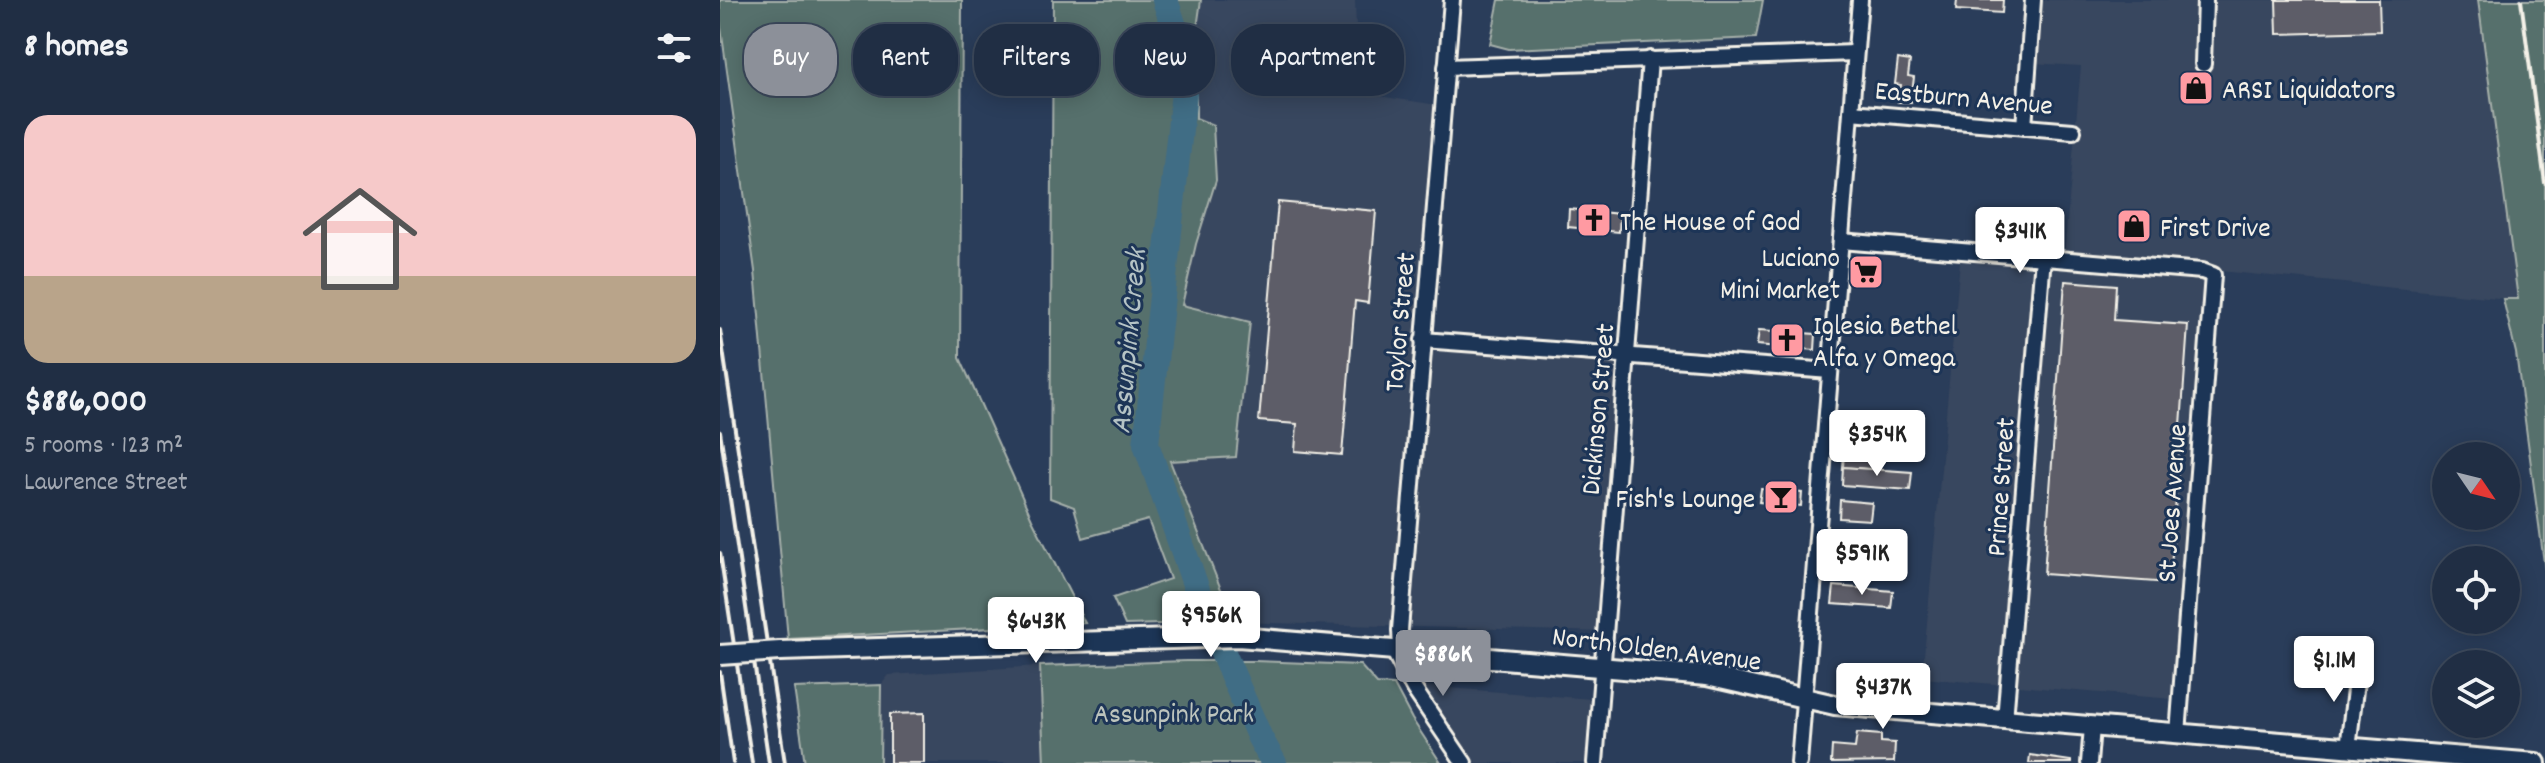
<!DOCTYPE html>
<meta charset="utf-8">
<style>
body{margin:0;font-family:Dekko,sans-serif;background:#2d3a4f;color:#f1f3f6;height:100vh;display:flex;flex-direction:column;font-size:30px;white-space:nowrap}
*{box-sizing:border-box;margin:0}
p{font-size:26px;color:#a2a8b2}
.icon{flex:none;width:44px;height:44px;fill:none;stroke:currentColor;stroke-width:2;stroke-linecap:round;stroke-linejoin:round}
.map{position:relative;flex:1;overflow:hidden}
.panel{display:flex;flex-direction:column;background:#202e44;width:720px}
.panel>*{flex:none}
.top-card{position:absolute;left:24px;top:24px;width:760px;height:72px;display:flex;gap:16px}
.needle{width:52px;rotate:125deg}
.fabs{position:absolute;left:1712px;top:442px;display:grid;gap:16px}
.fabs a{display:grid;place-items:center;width:88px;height:88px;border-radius:50%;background:#202e44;box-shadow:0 4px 20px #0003,0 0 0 2px #3d4a5d;font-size:40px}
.price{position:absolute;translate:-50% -68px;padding:0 18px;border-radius:8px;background:#fff;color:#222;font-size:26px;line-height:52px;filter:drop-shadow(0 2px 4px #0008)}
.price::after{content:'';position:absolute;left:50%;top:48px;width:24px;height:18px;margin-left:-12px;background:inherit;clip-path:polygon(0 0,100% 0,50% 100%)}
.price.active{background:#8c9099;color:#fff}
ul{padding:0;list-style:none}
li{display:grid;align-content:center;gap:16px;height:424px;padding:0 24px}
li+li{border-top:2px solid #3d4a5d}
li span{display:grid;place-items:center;height:248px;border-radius:24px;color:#555}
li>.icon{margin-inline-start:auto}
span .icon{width:144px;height:144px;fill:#fffc;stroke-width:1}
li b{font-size:34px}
h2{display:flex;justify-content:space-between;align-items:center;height:96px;padding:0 24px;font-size:34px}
.chip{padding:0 28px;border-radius:32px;background:#202e44;box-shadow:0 4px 20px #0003,0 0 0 2px #3d4a5d;font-size:28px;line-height:72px}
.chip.active{background:#8c9099;color:#fff}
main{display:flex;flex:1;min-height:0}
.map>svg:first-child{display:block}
</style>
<main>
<section class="panel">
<h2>8 homes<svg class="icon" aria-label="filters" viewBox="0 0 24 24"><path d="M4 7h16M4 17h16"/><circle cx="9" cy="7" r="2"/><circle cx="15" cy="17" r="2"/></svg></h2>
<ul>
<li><span style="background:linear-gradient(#f6c9c9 65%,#b9a48a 0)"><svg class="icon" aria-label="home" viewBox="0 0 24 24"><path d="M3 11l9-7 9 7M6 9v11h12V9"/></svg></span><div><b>$886,000</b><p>5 rooms · 123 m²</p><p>Lawrence Street</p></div></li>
</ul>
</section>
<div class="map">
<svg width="1825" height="763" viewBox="0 0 1825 763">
<rect width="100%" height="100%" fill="#2a3d5a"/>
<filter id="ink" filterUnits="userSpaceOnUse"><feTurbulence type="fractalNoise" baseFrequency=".0125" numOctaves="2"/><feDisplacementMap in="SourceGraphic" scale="16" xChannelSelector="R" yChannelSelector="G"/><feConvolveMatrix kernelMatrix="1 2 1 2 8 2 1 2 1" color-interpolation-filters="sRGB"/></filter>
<g filter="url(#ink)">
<g fill="#39475e">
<polygon points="481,0 635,0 638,93 724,106 709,334 914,353 889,632 514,622 450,461 516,457 530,323 462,306 476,244 476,35"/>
<polygon points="1315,0 1758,0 1798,300 1500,271 1465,700 1202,678 1241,250 1344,256 1361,66 1312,63"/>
<polygon points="320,666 324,763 160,763 161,685 169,675"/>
<polygon points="691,685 884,700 878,763 745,763"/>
</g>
<g fill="#576f6c" stroke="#a6b0aa" stroke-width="2">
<polygon points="0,0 242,0 240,358 312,519 365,623 68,639 35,271 0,21"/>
<polygon points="333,0 481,0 476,35 476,118 493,125 496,180 476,244 462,305 530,322 516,457 450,461 514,622 405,625 393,598 450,579 428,520 363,538 354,507 330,498"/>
<polygon points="779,0 1043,0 1036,38 789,49 770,44"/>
<polygon points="1758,0 1825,0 1825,570 1796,353 1783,299 1798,299"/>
<polygon points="466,661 534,661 640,665 657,684 674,685 692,719 721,763 324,763 320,666"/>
<polygon points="161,685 160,763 85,763 74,688"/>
</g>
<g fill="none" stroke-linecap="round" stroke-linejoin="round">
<polyline stroke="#416d85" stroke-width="26" points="445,0 467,65 426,444 483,607 540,738 554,763"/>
</g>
<g fill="#5d5d67" stroke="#f4f1e8" stroke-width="2">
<polygon points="1237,0 1283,0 1282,13 1236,10"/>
<polygon points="1556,0 1659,0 1660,31 1557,34"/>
<polygon points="1178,59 1190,61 1188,76 1194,77 1191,102 1178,102 1181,85 1175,84"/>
<polygon points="558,202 656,211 648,303 635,301 622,455 575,451 577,424 539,421"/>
<polygon points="849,209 900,214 899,232 848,227"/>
<polygon points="1345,281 1396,285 1394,320 1468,325 1450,583 1324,574"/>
<polygon points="1039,330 1096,334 1095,350 1037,345"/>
<polygon points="1126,434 1167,437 1167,442 1187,444 1186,458 1124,453"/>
<polygon points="1124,453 1160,456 1159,470 1123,467"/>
<polygon points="1123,467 1192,472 1190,490 1122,485"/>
<polygon points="1041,489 1082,493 1081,506 1039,502"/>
<polygon points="1120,500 1152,503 1150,520 1119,518"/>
<polygon points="1114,586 1173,591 1171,608 1112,604"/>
<polygon points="204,713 204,763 170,763 170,714"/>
<polygon points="1137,733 1161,735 1161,742 1175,743 1174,762 1111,763 1112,746 1135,748"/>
<polygon points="1310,755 1351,761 1351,763 1309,763"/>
</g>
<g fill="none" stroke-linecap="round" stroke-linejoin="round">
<defs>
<g id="minor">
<polyline points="1483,64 1485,0"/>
<polyline points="726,67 1135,53"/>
<polyline points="1131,112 1353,131"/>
<polyline points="1304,127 1313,0"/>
<polyline points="1121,241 1482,271 1493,275 1458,734"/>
<polyline points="703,340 1110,371"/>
<polyline points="672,648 694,689 744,763"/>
<polyline points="681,649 680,630 732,0"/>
<polyline points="1285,720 1323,257"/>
<polyline points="1628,748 1638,665"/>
<polyline points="875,763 930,59"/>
<polyline points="1079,763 1140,0"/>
<polyline points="1369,763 1372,727"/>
</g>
<polyline id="major" points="60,651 518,637 987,676 1115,705 1816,763"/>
</defs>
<use href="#minor" stroke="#f4f1e8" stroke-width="20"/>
<use href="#major" stroke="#f4f1e8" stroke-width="24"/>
<use href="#minor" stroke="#1d3557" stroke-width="14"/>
<use href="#major" stroke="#1d3557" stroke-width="18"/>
<g stroke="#f4f1e8" stroke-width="4">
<polyline points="1801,0 1825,183"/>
<polyline points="0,330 65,763"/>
<polyline points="0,431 49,763"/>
<polyline points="0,553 32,763"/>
<polyline points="0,672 13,763"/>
</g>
<defs>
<polyline id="major-bridge" points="0,655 60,651"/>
</defs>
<use href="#major-bridge" stroke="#f4f1e8" stroke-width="24" stroke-linecap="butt"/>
<use href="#major-bridge" stroke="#1d3557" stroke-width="18"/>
</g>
</g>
<defs>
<symbol id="shop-square" viewBox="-11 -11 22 22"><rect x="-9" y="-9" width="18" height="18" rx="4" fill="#ff9aa2" stroke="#1d3557"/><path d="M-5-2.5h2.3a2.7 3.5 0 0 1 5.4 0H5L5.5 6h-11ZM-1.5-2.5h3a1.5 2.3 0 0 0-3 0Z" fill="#111"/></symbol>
<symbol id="church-square" viewBox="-11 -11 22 22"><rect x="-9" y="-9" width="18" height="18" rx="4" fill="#ff9aa2" stroke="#1d3557"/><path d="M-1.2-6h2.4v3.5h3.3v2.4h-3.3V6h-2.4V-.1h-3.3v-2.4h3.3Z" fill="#111"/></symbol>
<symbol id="supermarket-square" viewBox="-11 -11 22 22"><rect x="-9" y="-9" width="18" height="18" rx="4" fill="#ff9aa2" stroke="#1d3557"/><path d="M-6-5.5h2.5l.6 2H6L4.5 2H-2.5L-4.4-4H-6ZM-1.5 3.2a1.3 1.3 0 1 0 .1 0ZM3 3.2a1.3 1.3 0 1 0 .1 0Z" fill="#111"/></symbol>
<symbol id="bar-square" viewBox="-11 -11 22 22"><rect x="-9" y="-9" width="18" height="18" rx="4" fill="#ff9aa2" stroke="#1d3557"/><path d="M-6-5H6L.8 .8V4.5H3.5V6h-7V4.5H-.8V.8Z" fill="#111"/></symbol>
</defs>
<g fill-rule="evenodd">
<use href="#shop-square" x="1456" y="68" width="40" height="40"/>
<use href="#church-square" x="854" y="200" width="40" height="40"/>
<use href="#shop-square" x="1394" y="206" width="40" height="40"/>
<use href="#supermarket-square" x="1126" y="252" width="40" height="40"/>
<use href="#church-square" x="1047" y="320" width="40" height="40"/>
<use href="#bar-square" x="1041" y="477" width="40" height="40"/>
</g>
<g text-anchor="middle" stroke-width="6" stroke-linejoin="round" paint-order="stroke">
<g font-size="28" fill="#f4f1e8" stroke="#1d3557" text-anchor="start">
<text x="1502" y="98">ARSI Liquidators</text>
<text x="900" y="230">The House of God</text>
<text x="1440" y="236">First Drive</text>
<text x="1120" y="266" text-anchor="end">Luciano<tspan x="1120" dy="32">Mini Market</tspan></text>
<text x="1093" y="334">Iglesia Bethel<tspan x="1093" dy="32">Alfa y Omega</tspan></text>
<text x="1035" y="507" text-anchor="end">Fish's Lounge</text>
</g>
<g font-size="28" fill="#f4f1e8" stroke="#1d3557">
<text transform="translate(1244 96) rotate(5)" y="10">Eastburn Avenue</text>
<text transform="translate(678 322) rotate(-85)" y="10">Taylor Street</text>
<text transform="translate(876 409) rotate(-85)" y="10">Dickinson Street</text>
<text transform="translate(1279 487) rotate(-86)" y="10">Prince Street</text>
<text transform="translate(1450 503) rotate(-86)" y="10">St Joes Avenue</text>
<text transform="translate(937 647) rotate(7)" y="10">North Olden Avenue</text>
</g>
<g font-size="28" fill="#bdc4bd" stroke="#1d3557">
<text x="454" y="722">Assunpink Park</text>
</g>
<g font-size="30" font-style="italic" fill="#b5c3c5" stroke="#1d3557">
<text transform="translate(407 341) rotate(-85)" y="10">Assunpink Creek</text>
</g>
</g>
</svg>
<div class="fabs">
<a><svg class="needle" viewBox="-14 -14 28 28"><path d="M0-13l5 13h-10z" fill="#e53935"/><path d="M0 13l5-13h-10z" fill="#a2a8b2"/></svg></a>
<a><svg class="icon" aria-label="locate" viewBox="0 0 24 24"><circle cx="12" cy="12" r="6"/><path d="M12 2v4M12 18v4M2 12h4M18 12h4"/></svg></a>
<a><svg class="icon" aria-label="layers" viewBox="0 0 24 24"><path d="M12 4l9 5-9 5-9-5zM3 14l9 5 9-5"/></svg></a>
</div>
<b class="price" style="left:1300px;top:275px">$341K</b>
<b class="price" style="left:1157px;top:478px">$354K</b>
<b class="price" style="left:1142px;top:597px">$591K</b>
<b class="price" style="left:491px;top:659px">$956K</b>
<b class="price" style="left:316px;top:665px">$643K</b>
<b class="price active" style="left:723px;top:698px">$886K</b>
<b class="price" style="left:1614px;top:704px">$1.1M</b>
<b class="price" style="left:1163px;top:731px">$437K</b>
<div class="top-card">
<a class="chip active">Buy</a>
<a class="chip">Rent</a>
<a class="chip">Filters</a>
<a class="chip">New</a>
<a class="chip">Apartment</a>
</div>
</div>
</main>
